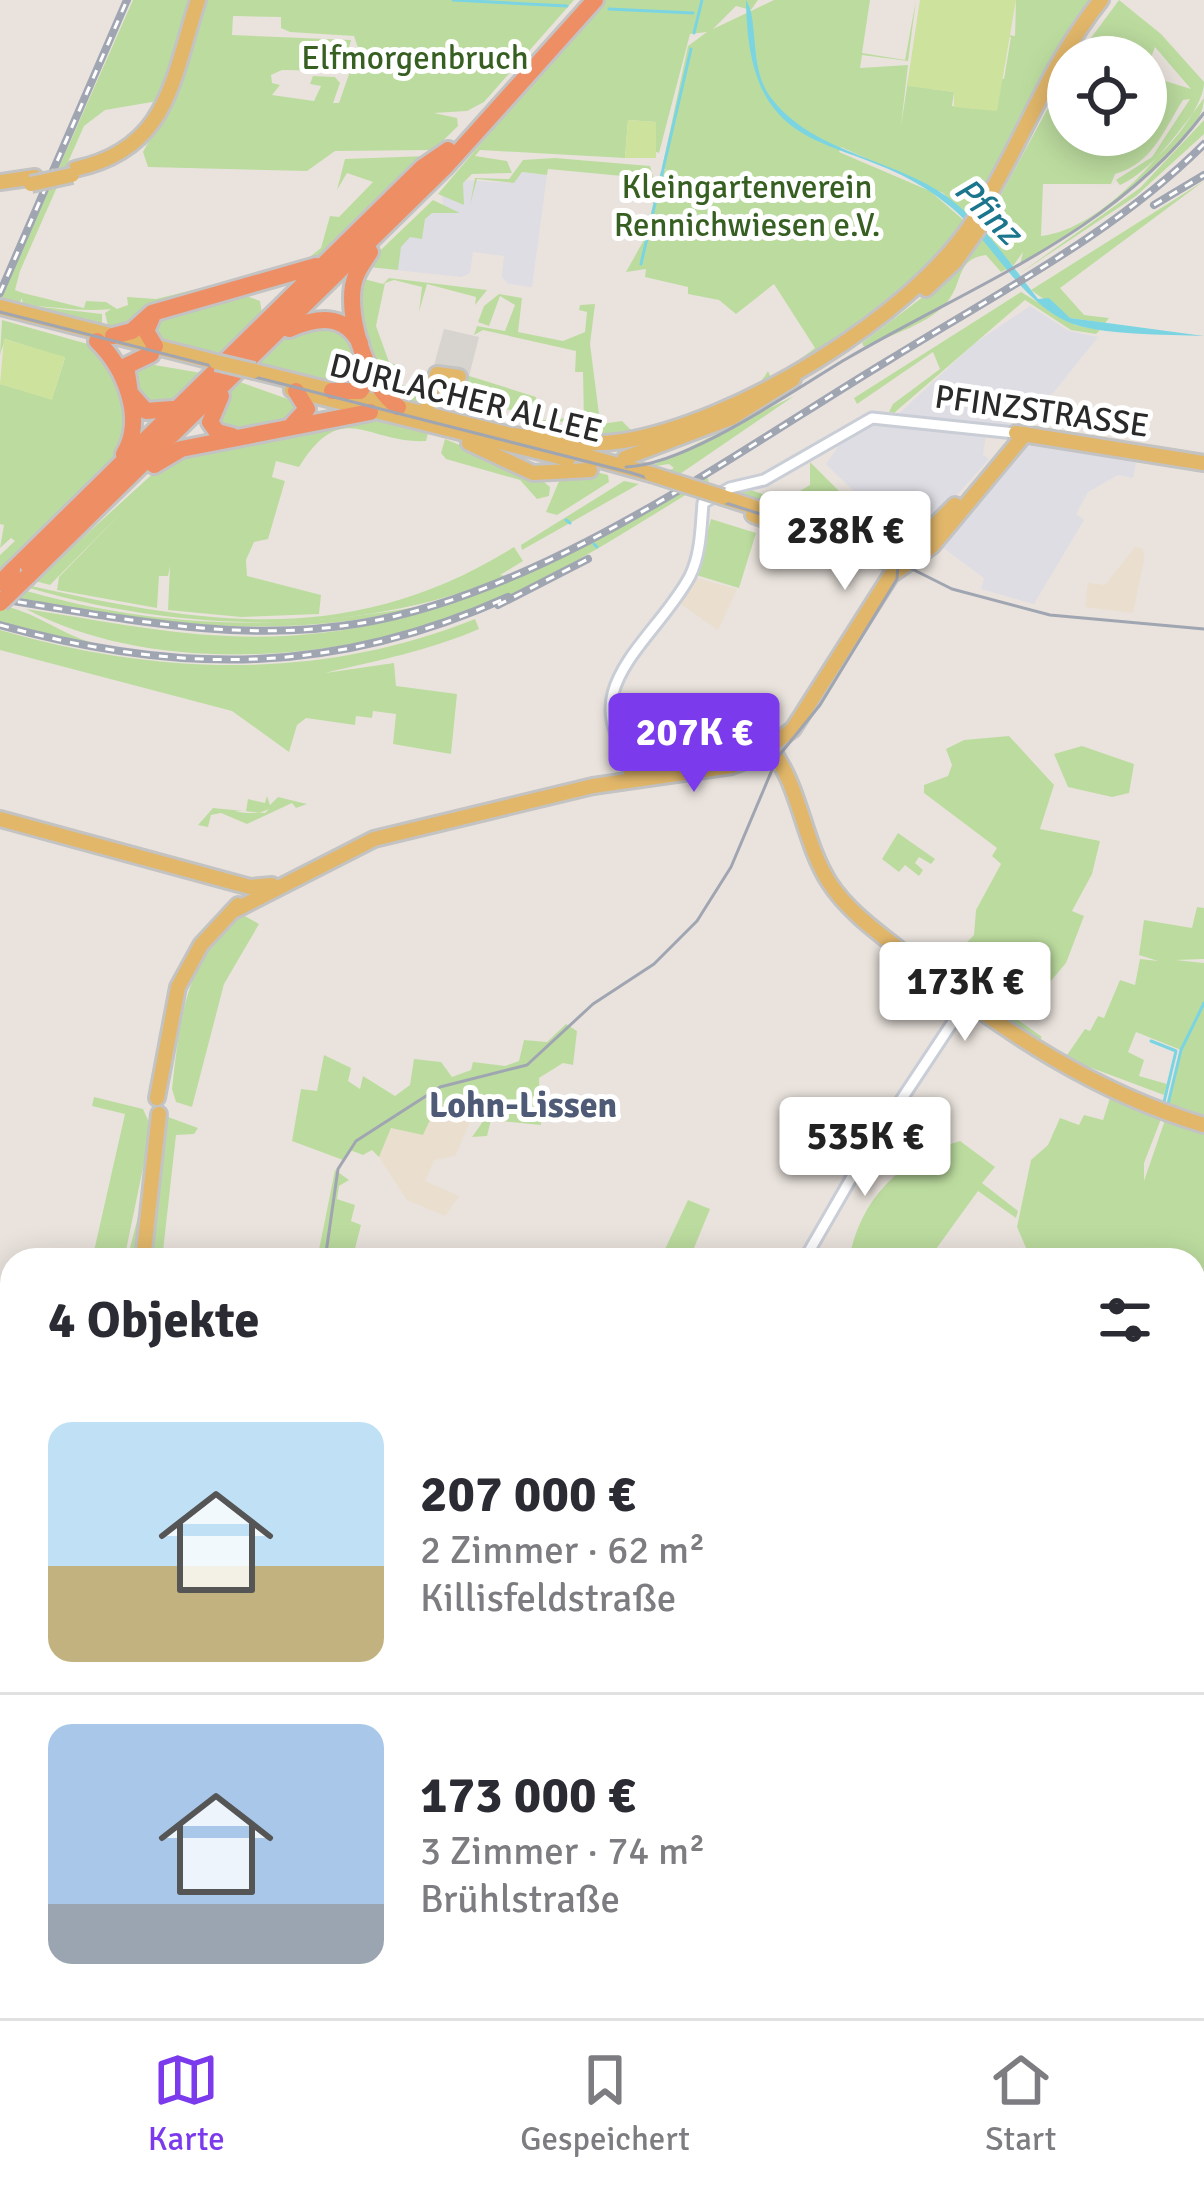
<!DOCTYPE html>
<html lang="de">
<meta charset="utf-8">
<style>
body{margin:0;font-family:Signika,sans-serif;background:#f7f7f7;color:#2b2b33;height:100vh;display:flex;flex-direction:column;font-size:45px;white-space:nowrap}
*{box-sizing:border-box;margin:0}
p{font-size:39px;color:#7c7c81}
.icon{flex:none;width:66px;height:66px;fill:none;stroke:currentColor;stroke-width:2;stroke-linecap:round;stroke-linejoin:round}
.map{position:relative;flex:1;overflow:hidden}
.drawer{position:absolute;left:0px;top:1248px;width:1206px;height:771px;display:flex;flex-direction:column;background:#fff;border-radius:36px 36px 0 0;box-shadow:0 6px 30px #0003}
.drawer>*{flex:none}
.controls{position:absolute;left:1047px;top:36px;display:grid;gap:24px}
.controls a{display:grid;place-items:center;width:120px;height:120px;border-radius:50%;background:#fff;box-shadow:0 6px 30px #0003;font-size:60px}
.price{position:absolute;translate:-50% -102px;padding:0 27px;border-radius:12px;background:#fff;color:#222;font-size:39px;line-height:78px;filter:drop-shadow(0 3px 6px #0008)}
.price::after{content:'';position:absolute;left:50%;top:72px;width:36px;height:27px;margin-left:-18px;background:inherit;clip-path:polygon(0 0,100% 0,50% 100%)}
.price.active{background:#7c3aed;color:#fff}
ul{padding:0;list-style:none}
li{display:flex;align-items:center;gap:36px;height:300px;padding:0 48px}
li+li{border-top:3px solid #e1e1e2}
li span{display:grid;place-items:center;flex:none;width:336px;height:240px;border-radius:24px;color:#555}
li>.icon{margin-inline-start:auto}
span .icon{width:144px;height:144px;fill:#fffc;stroke-width:1}
li b{font-size:51px}
h2{display:flex;justify-content:space-between;align-items:center;height:144px;padding:0 48px;font-size:51px}
.tab-bar{display:flex;justify-content:space-around;align-items:center;height:168px;border-top:3px solid #e1e1e2;background:#fff;font-size:33px;color:#7c7c81}
.tab-bar a{display:grid;justify-items:center;gap:6px}
.tab-bar .active{color:#7c3aed}
.map>svg:first-child{display:block}
</style>
<div class="map">
<svg width="1204" height="2018" viewBox="0 0 1204 2018">
<rect width="100%" height="100%" fill="#eae3dd"/>
<g fill="#dedde4">
<polygon points="521,172 547,175 532,287 508,284 502,277 504,256 473,252 470,273 461,277 369,267 433,204 443,205 442,196 457,180 514,183"/>
<polygon points="1030,306 1069,331 1098,337 1053,393 1034,404 1014,429 987,426 983,455 989,459 911,547 826,464 847,434 861,432 868,423 891,421 975,343"/>
<polygon points="1026,438 1138,453 1133,478 1118,475 1088,492 1076,514 1084,520 1034,604 981,589 984,578 938,544"/>
<polygon points="0,1495 12,1498 12,1625 0,1622"/>
</g>
<g fill="#eadece">
<polygon points="1135,547 1143,549 1144,560 1133,613 1085,607 1088,583 1105,585"/>
<polygon points="694,577 737,589 718,630 678,602"/>
<polygon points="437,1104 472,1118 455,1156 434,1160 425,1181 459,1196 445,1216 407,1200 379,1157 391,1129"/>
</g>
<g fill="#bcdc9f" fill-rule="evenodd">
<path d="M133,0h62l-37,101 -53,9 -21,16 -64,145 -5,19 8,3 61,15 2,-7 20,1 11,7 11,-4 -1,-8 29,2 146,-36 19,-15 9,-32 9,1 34,-35 -26,-9 -10,17 8,-31 82,-3 6,-6 -98,1 -28,20 -159,-4 -5,-15 39,-74 19,-78h373l-90,102 -17,9 -33,2 23,5 1,8 -139,136 -167,49 -26,21 -18,-6 -3,-13 6,-4c-27,3 -58,-2 -86,-4l77,9v12l-79,-19 -1,-9 -3,7 -19,-5zM233,16l48,1v11l9,4 64,4 4,12 -19,55h-6l7,-20 -5,-6 -22,-1 -3,8 11,2 -7,15 -42,-6 8,-10 -8,-2 -1,-8 11,-5 61,1 8,-31 -119,-5z"/>
<path d="M603,0h155l-7,10 -15,-4 -23,23 61,-29h96l-8,53 43,7 11,-60 -8,61 -46,-6 -2,13 48,-3 -7,61 7,-46 25,-1 -1,10 22,3 -2,14 25,3 -8,-2 4,-31 31,3 7,-42 -37,-7 41,6 1,-36h79l-50,78 -73,138 11,12 85,-157v64h78v-60l45,14 -36,-42 -9,24v-14h-69l42,-57 42,34 43,48c0,31 -55,91 -84,103l-4,-5 36,-23 38,-58 -7,1c-20,31 -30,63 -68,74l-4,10h-68l-2,52c63,-7 128,-89 163,-138 0,53 -141,140 -184,166l3,-12 -10,14 -70,-73 -102,-46 -2,5 91,39 38,33c-39,53 -82,85 -138,120 -80,51 -148,91 -245,95l2,-13 35,-5 9,9c44,-7 114,-18 137,-59l4,9 43,-32 -41,-64 -38,30 -17,-14 -31,-6v-7l-43,-10 1,-8 -20,3 19,-34 16,-67 6,-1 -5,-2 26,-122 19,-14 -17,2 -31,119 -5,-2 2,-29 -28,-2 -3,38 -145,-8 -5,6 32,5 5,12 -40,1 -9,9 1,22 -26,-11z"/>
<polygon points="1204,120 1204,134 1136,196 1019,274 1140,188"/>
<polygon points="555,158 650,166 654,179 548,169 547,175 522,172 514,183 477,179 470,205 475,178 509,179 523,160"/>
<polygon points="1204,181 1060,288 1084,315 1109,318 1105,323 1070,318 1031,290"/>
<polygon points="433,200 460,213 432,213 425,219 422,239 410,237 401,247 398,270 369,267 364,279 383,284 389,278 487,290 475,305 476,297 427,284 419,312 422,287 394,280 385,283 376,326 389,362 399,366 394,383 422,391 418,405 384,392 356,308 363,267"/>
<path d="M979,234l28,35 -6,3 -15,-17c-30,4 -22,25 -38,46 -16,22 -60,35 -84,46l-2,-4 74,-56z"/>
<polygon points="1021,292 1075,325 1100,330 1096,334 1071,330 1025,300 894,413 889,412 893,404 940,369 933,352 857,404 854,398"/>
<polygon points="241,294 260,301 262,314 223,358 151,337 154,318"/>
<polygon points="499,294 522,298 518,332 563,341 585,332 587,312 579,310 580,305 595,304 590,344 600,422 532,421 580,417 584,422 583,372 575,372 576,351 483,330 474,335 477,326 505,331 515,305 500,296 489,326 478,322 484,306"/>
<polygon points="2,320 102,348 128,405 123,451 0,572 0,555 15,541 11,538 0,548 4,525 0,524 0,384 52,399 65,358 5,339 0,355"/>
<polygon points="334,322 364,358 358,390 256,367 289,335"/>
<polygon points="135,360 143,363 207,374 165,410 134,398"/>
<polygon points="463,374 536,397 534,415 459,399"/>
<polygon points="240,382 296,402 299,418 239,434 216,427 217,406"/>
<polygon points="794,396 677,476 666,472 674,468 669,464 649,467"/>
<path d="M368,418l60,15 -2,8c-60,3 -83,-44 -127,26l-23,-6 -4,16 13,4 -17,58 -14,3 -8,18 1,16 74,19 -2,19 -78,3 -73,-7 2,-44 -2,10h-9l-2,32 -100,-18 2,-13 65,-67 -74,75 -15,-4 135,-123z"/>
<polygon points="445,439 538,477 550,487 549,496 537,499 520,480 446,459 441,453"/>
<polygon points="810,462 871,523 870,534 731,492 748,489 783,501 810,485"/>
<polygon points="596,472 608,475 609,482 557,515 546,512 560,479"/>
<path d="M706,475l3,6c-71,42 -141,90 -217,122 -135,58 -334,76 -466,6 67,10 133,24 201,27 187,9 323,-70 479,-161z"/>
<polygon points="624,481 639,484 522,550 521,545"/>
<polygon points="711,519 756,533 739,588 696,575"/>
<path d="M514,547l9,14 -23,14 6,1c-159,66 -344,56 -506,3 187,42 341,76 514,-32z"/>
<path d="M0,583c149,47 285,50 437,20 -152,41 -276,21 -428,-4l-9,-6z"/>
<path d="M0,606c32,3 61,29 94,37 102,24 201,15 302,-7 -134,39 -264,23 -396,-13z"/>
<path d="M475,619l4,10c-51,22 -100,31 -154,44l69,-10 2,23 61,8 -6,60 -58,-10 3,-30 -23,-3 -1,7 -16,-2 -1,9 -49,-7 -9,7 -8,27 -57,-41 -232,-61v-20c159,46 320,51 475,-11z"/>
<polygon points="1009,736 1054,785 1040,829 1100,841 1092,874 1072,911 1084,916 1066,963 1018,1020 1042,1037 1038,1042 940,970 974,935 976,910 1001,864 992,856 997,848 924,793 924,785 948,776 952,765 946,749 964,740"/>
<polygon points="1082,746 1134,764 1129,793 1112,797 1068,787 1054,754"/>
<path d="M267,796l3,9 8,-8 29,7 -11,4 -4,-5 -45,21 -26,-11 -10,2 -3,12 -10,-2 15,-17 52,5 4,-4c-9,5 -24,5 -34,2h11l2,-12 17,4z"/>
<polygon points="898,833 935,859 931,864 919,857 915,863 923,870 919,876 905,865 899,872 882,859"/>
<polygon points="1197,907 1204,908 1204,959 1176,960 1204,963 1204,1115 1169,1104 1181,1050 1136,1032 1128,1052 1144,1060 1139,1076 1167,1084 1164,1095 1065,1058 1085,1029 1090,1031 1098,1016 1104,1018 1120,980 1135,985 1140,959 1158,961 1139,955 1144,920 1192,928"/>
<path d="M243,915l16,9 -35,60 -32,123 -16,-5 -4,-13c7,-61 13,-138 71,-174z"/>
<polygon points="566,1024 577,1031 573,1065 563,1063 539,1078 541,1125 491,1120 487,1136 472,1137 484,1120 437,1105 423,1135 391,1128 379,1157 372,1150 363,1155 350,1150 343,1160 292,1141 301,1089 317,1091 324,1055 351,1068 348,1081 360,1089 363,1076 395,1096 410,1085 414,1059 441,1062 452,1077 471,1070 473,1062 505,1066 519,1061 524,1040 547,1042"/>
<polygon points="94,1097 143,1109 153,1131 141,1260 127,1260 144,1193 149,1139 124,1260 92,1260 125,1114 92,1106"/>
<polygon points="1110,1098 1161,1119 1144,1163 1144,1181 1165,1120 1204,1134 1204,1324 1194,1317 1194,1260 1030,1257 1017,1227 1031,1160 1048,1145 1060,1118 1079,1125 1084,1115 1103,1120"/>
<polygon points="168,1117 198,1128 194,1134 176,1135 162,1260 146,1260"/>
<path d="M960,1141l35,26 -13,16 36,28 -2,7 -38,-27 -50,69h-79c11,-62 52,-101 111,-119z"/>
<polygon points="335,1170 349,1180 339,1186 337,1199 355,1205 351,1221 361,1225 352,1260 317,1260"/>
<polygon points="688,1200 710,1209 689,1260 660,1260"/>
<polygon points="1194,1469 1204,1482 1204,2018 814,2018 813,2007 1194,2007"/>
<polygon points="221,2007 334,2007 344,2018 226,2018"/>
</g>
<g fill="#cde29c">
<polygon points="920,0 1016,0 997,111 954,107 954,92 907,86"/>
<polygon points="628,120 656,122 656,158 625,158"/>
<polygon points="4,339 65,357 52,400 0,384"/>
</g>
<polygon fill="#d7d3cf" points="444,329 479,337 469,376 433,369"/>
<path fill="#7ad4e2" d="M746,0c13,19 3,66 23,95 39,55 115,62 168,95 42,26 71,71 101,109l11,-1 21,20 134,18c-37,-2 -104,0 -136,-14 -50,-23 -75,-79 -116,-114 -98,-84 -204,-31 -206,-208z"/>
<g fill="none" stroke-linecap="round" stroke-linejoin="round">
<g stroke="#7ad4e2" stroke-width="3">
<polyline points="453,0 567,6"/>
<polyline points="609,9 693,13"/>
<polyline points="694,33 702,0"/>
<polyline points="641,264 691,49"/>
<polyline points="566,520 570,523"/>
<polyline points="594,544 597,547"/>
<polyline points="1151,1041 1176,1051 1164,1102"/>
<polyline points="1168,1104 1181,1050 1204,1003"/>
<polyline points="0,1793 12,1798"/>
<polyline points="213,2007 218,2018"/>
<polyline points="918,2007 919,2018"/>
</g>
<defs>
<g id="minor">
<path d="M641,769c-77,-76 14,-127 49,-193 11,-22 11,-50 13,-73l27,-15 34,-8 108,-62 143,15"/>
<polyline points="804,1260 864,1156 966,1002"/>
<polyline points="929,2007 930,2018"/>
<polyline points="658,2018 663,2007"/>
</g>
<g id="major">
<path d="M75,169c94,-20 97,-90 123,-169"/>
<polyline points="0,182 35,177"/>
<polyline points="926,289 955,262 988,215"/>
<polyline points="0,307 216,362"/>
<polyline points="254,371 519,437"/>
<polyline points="292,390 568,459"/>
<polyline points="425,413 437,374 459,377"/>
<polyline points="1016,433 1204,463"/>
<path d="M514,435c36,5 72,12 109,6 114,-19 287,-123 350,-219 47,-72 73,-154 128,-222"/>
<polyline points="469,443 533,473 590,470"/>
<polyline points="557,448 651,474"/>
<polyline points="625,458 731,418 793,379"/>
<polyline points="723,497 909,558"/>
<polyline points="753,515 900,566"/>
<polyline points="899,561 955,505"/>
<path d="M770,748c30,37 33,93 59,134 20,32 58,57 88,81 89,70 177,129 287,162"/>
<path d="M631,772c43,-20 92,-7 135,-31"/>
<polyline points="0,819 250,887 272,885"/>
<polyline points="235,910 374,839 593,786 732,766 756,757 793,729 891,575 932,546 1025,434"/>
<polyline points="157,1098 178,987 201,945 238,905"/>
<polyline points="143,1260 159,1114"/>
<polyline points="1194,1365 1204,1348"/>
<polyline points="0,1463 12,1474"/>
</g>
<g id="highway">
<path d="M370,252c-7,11 -15,21 -17,34 -6,36 16,100 45,121"/>
<polyline points="152,317 146,331 155,346"/>
<path d="M289,329c27,-11 54,-17 71,14"/>
<polyline points="113,336 132,331 152,313 316,266"/>
<path d="M97,341c27,26 49,77 27,113"/>
<polyline points="151,354 126,366 130,393 146,411 172,409"/>
<polyline points="332,391 360,391 369,378 367,367"/>
<polyline points="221,396 210,422 217,432 232,436"/>
<polyline points="293,424 307,409 296,391"/>
<polyline points="154,465 181,449 370,412"/>
<polyline points="12,571 423,167 448,150"/>
<polyline points="28,576 446,166 595,0"/>
<polyline points="0,1450 2,1452"/>
</g>
</defs>
<use href="#minor" stroke="#c9cdd6" stroke-width="15"/>
<use href="#major" stroke="#c3c3c3" stroke-width="20"/>
<use href="#highway" stroke="#c3c3c3" stroke-width="22"/>
<use href="#minor" stroke="#fff" stroke-width="9"/>
<use href="#major" stroke="#e2b76a" stroke-width="14"/>
<use href="#highway" stroke="#ee8e65" stroke-width="16"/>
<g stroke="#a0a5b2" stroke-width="3">
<polyline points="0,312 632,473 876,551 952,589 1050,615 1204,629"/>
<path d="M626,467c61,-2 166,-76 220,-108 126,-74 267,-125 358,-246"/>
<polyline points="325,1260 338,1169 356,1141 440,1087 527,1065 593,1004 654,964 697,921 731,867 777,758 820,705 897,579 898,565 886,553"/>
<polyline points="645,2018 652,2007"/>
</g>
<defs>
<g id="rail">
<polyline points="1154,205 1204,175"/>
<polyline points="0,293 127,0"/>
<path d="M0,599c121,19 240,45 362,24 185,-32 368,-167 527,-263 108,-67 225,-126 315,-216"/>
<polyline points="498,605 588,559"/>
<path d="M0,625c180,50 335,50 508,-28"/>
</g>
</defs>
<use href="#rail" stroke="#a0a5b2" stroke-width="8"/>
<use href="#rail" stroke="#fff" stroke-width="3" stroke-dasharray="9" stroke-linecap="butt"/>
<defs>
<g id="major-bridge">
<polyline points="31,184 72,175"/>
<polyline points="216,362 254,371"/>
<polyline points="651,474 723,497"/>
</g>
<g id="highway-bridge">
<polyline points="0,583 12,571"/>
<polyline points="0,603 28,576"/>
</g>
</defs>
<use href="#major-bridge" stroke="#c3c3c3" stroke-width="20" stroke-linecap="butt"/>
<use href="#highway-bridge" stroke="#c3c3c3" stroke-width="22" stroke-linecap="butt"/>
<use href="#major-bridge" stroke="#e2b76a" stroke-width="14"/>
<use href="#highway-bridge" stroke="#ee8e65" stroke-width="16"/>
</g>
<g text-anchor="middle" stroke-width="10" stroke-linejoin="round" paint-order="stroke">
<g font-size="33" fill="#365f21" stroke="#fff">
<text x="415" y="69">Elfmorgenbruch</text>
<text x="747" y="198">Kleingartenverein<tspan x="747" dy="38">Rennichwiesen e.V.</tspan></text>
</g>
<g font-size="33" fill="#2a2a2a" stroke="#fff">
<text transform="translate(466 397) rotate(14)" y="12">DURLACHER ALLEE</text>
<text transform="translate(1042 410) rotate(8)" y="12">PFINZSTRASSE</text>
</g>
<g font-size="36" font-style="italic" fill="#1b758d" stroke="#fff">
<text transform="translate(989 210) rotate(45)" y="13">Pfinz</text>
</g>
<g font-size="36" font-weight="bold" fill="#4f5b76" stroke="#fff">
<text x="523" y="1117">Lohn-Lissen</text>
</g>
</g>
</svg>
<div class="controls">
<a><svg class="icon" aria-label="locate" viewBox="0 0 24 24"><circle cx="12" cy="12" r="6"/><path d="M12 2v4M12 18v4M2 12h4M18 12h4"/></svg></a>
</div>
<b class="price" style="left:845px;top:593px">238K €</b>
<b class="price active" style="left:694px;top:795px">207K €</b>
<b class="price" style="left:965px;top:1044px">173K €</b>
<b class="price" style="left:865px;top:1199px">535K €</b>
<section class="drawer">
<h2>4 Objekte<svg class="icon" aria-label="filters" viewBox="0 0 24 24"><path d="M4 7h16M4 17h16"/><circle cx="9" cy="7" r="2"/><circle cx="15" cy="17" r="2"/></svg></h2>
<ul>
<li><span style="background:linear-gradient(#bfe0f5 60%,#c2b280 0)"><svg class="icon" aria-label="home" viewBox="0 0 24 24"><path d="M3 11l9-7 9 7M6 9v11h12V9"/></svg></span><div><b>207 000 €</b><p>2 Zimmer · 62 m²</p><p>Killisfeldstraße</p></div></li>
<li><span style="background:linear-gradient(#a9c7e8 75%,#9aa5b1 0)"><svg class="icon" aria-label="home" viewBox="0 0 24 24"><path d="M3 11l9-7 9 7M6 9v11h12V9"/></svg></span><div><b>173 000 €</b><p>3 Zimmer · 74 m²</p><p>Brühlstraße</p></div></li>
</ul>
</section>
</div>
<nav class="tab-bar">
<a class="active"><svg class="icon" aria-label="map" viewBox="0 0 24 24"><path d="M3 6l6-2 6 2 6-2v14l-6 2-6-2-6 2zM9 4v14M15 6v14"/></svg>Karte</a>
<a><svg class="icon" aria-label="saved" viewBox="0 0 24 24"><path d="M7 4h10v16l-5-4-5 4z"/></svg>Gespeichert</a>
<a><svg class="icon" aria-label="home" viewBox="0 0 24 24"><path d="M3 11l9-7 9 7M6 9v11h12V9"/></svg>Start</a>
</nav>
